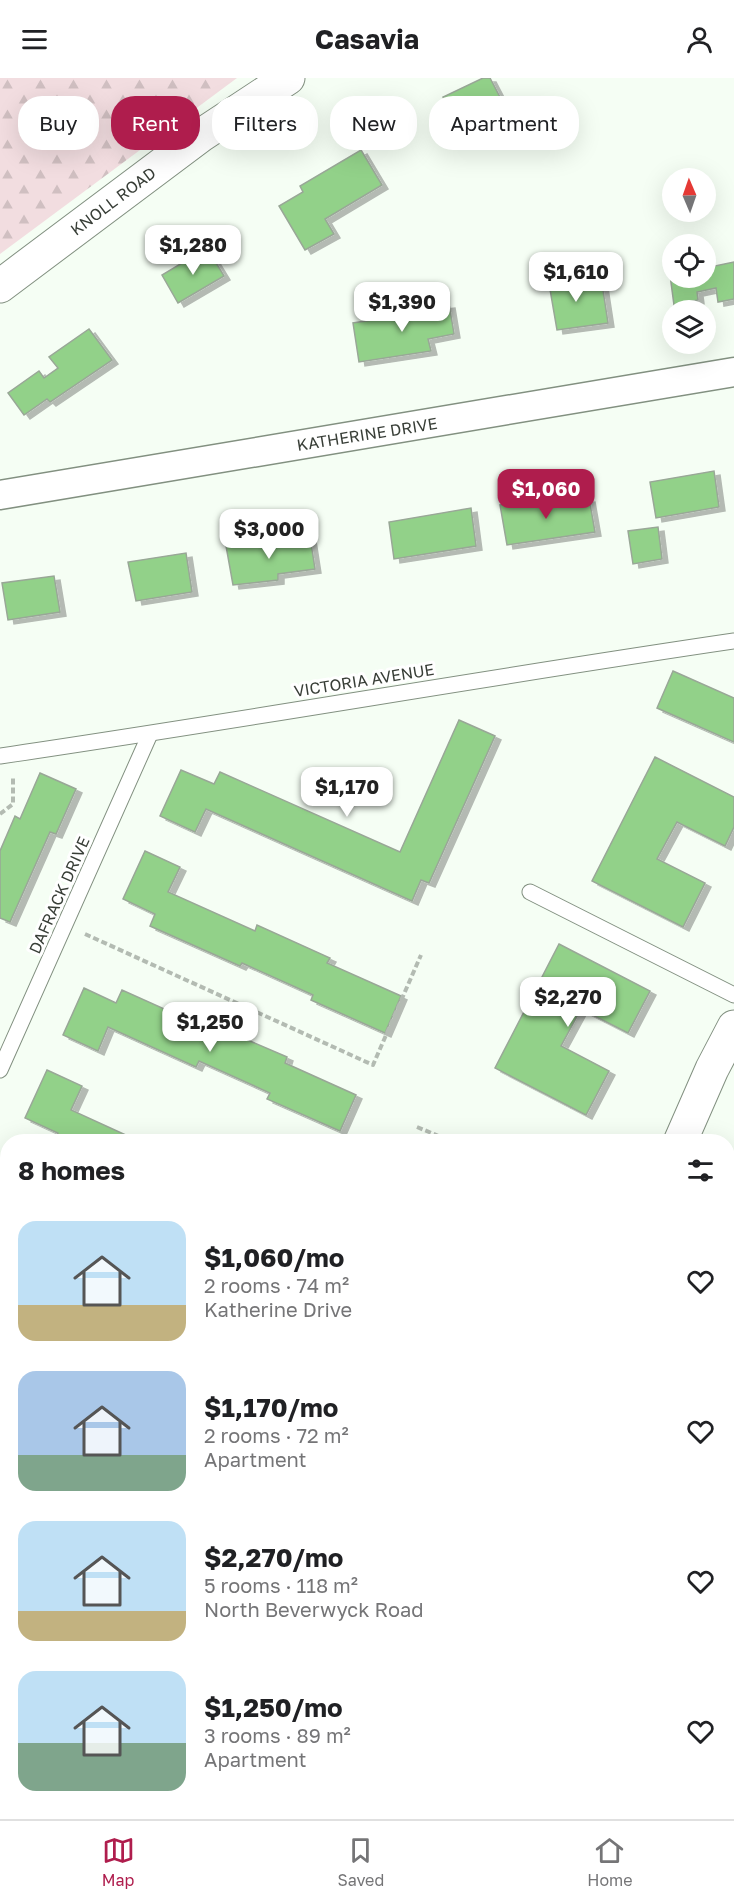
<!DOCTYPE html>
<meta charset="utf-8">
<style>
body{margin:0;font-family:"Golos Text",sans-serif;background:#f6f6f6;color:#202124;height:100vh;display:flex;flex-direction:column;font-size:22px;white-space:nowrap}
*{box-sizing:border-box;margin:0}
p{font-size:20px;color:#757577}
.icon{flex:none;width:33px;height:33px;fill:none;stroke:currentColor;stroke-width:2;stroke-linecap:round;stroke-linejoin:round}
.map{position:relative;flex:1;overflow:hidden}
.drawer{position:absolute;left:0px;top:1056px;width:735px;height:686px;display:flex;flex-direction:column;background:#fff;border-radius:24px 24px 0 0;box-shadow:0 6px 24px #0002}
.drawer>*{flex:none}
.hud{position:absolute;left:18px;top:18px;width:699px;height:54px;display:flex;gap:12px}
.needle{width:39px;rotate:358deg}
.fabs{position:absolute;left:662px;top:90px;display:grid;gap:12px}
.fabs a{display:grid;place-items:center;width:54px;height:54px;border-radius:50%;background:#fff;box-shadow:0 6px 24px #0002;font-size:30px}
.price{position:absolute;translate:-50% -51px;padding:0 14px;border-radius:12px;background:#fff;color:#222;font-size:20px;line-height:39px;filter:drop-shadow(0 2px 3px #0008)}
.price::after{content:'';position:absolute;left:50%;top:36px;width:18px;height:14px;margin-left:-9px;background:inherit;clip-path:polygon(0 0,100% 0,50% 100%)}
.price.active{background:#af1d4d;color:#fff}
ul{padding:0;list-style:none}
li{display:flex;align-items:center;gap:18px;height:150px;padding:0 18px}
li span{display:grid;place-items:center;flex:none;width:168px;height:120px;border-radius:18px;color:#555}
li>.icon{margin-inline-start:auto}
span .icon{width:72px;height:72px;fill:#fffc;stroke-width:1}
li b{font-size:26px}
h2{display:flex;justify-content:space-between;align-items:center;height:72px;padding:0 18px;font-size:26px}
.tag{padding:0 21px;border-radius:24px;background:#fff;box-shadow:0 6px 24px #0002;font-size:21px;line-height:54px}
.tag.active{background:#af1d4d;color:#fff}
header{display:flex;justify-content:space-between;align-items:center;height:78px;padding:0 18px;background:#fff;font-size:27px;font-weight:700}
.dock{display:flex;justify-content:space-around;align-items:center;height:84px;border-top:2px solid #e0e0e0;background:#fff;font-size:16px;color:#757577}
.dock a{display:grid;justify-items:center;gap:3px}
.dock .active{color:#af1d4d}
.map>svg:first-child{display:block}
</style>
<header><svg class="icon" aria-label="menu" viewBox="0 0 24 24"><path d="M4 6h16M4 12h16M4 18h16"/></svg>Casavia<svg class="icon" aria-label="person" viewBox="0 0 24 24"><circle cx="12" cy="8" r="4"/><path d="M4 21q1-7 8-7t8 7"/></svg></header>
<div class="map">
<svg width="734" height="1741" viewBox="0 0 734 1741">
<defs>
<pattern id="forest-firs" width="22" height="20" patternUnits="userSpaceOnUse" patternTransform="scale(1.5)"><rect width="22" height="20" fill="#f2dde0"/><path d="M5 1l3.5 6h-7zM16 11l3.5 6h-7z" fill="#d0bfc1"/></pattern>
<filter id="shadow"><feDropShadow dx="6" dy="4" stdDeviation="0" flood-color="#0004"/></filter>
</defs>
<rect width="100%" height="100%" fill="#f5fef4"/>
<polygon fill="url(#forest-firs)" points="0,0 237,0 0,176"/>
<g fill="#92d189" stroke="#99a797" stroke-width="1.5" filter="url(#shadow)">
<polygon points="483,0 490,0 505,29 458,51 443,19"/>
<polygon points="361,72 382,107 325,141 334,156 305,172 279,128 303,114 300,108"/>
<polygon points="207,170 224,198 178,225 162,197"/>
<polygon points="734,184 734,221 718,224 716,210 697,214 698,222 674,227 670,197 672,196 672,200 705,200 705,190"/>
<polygon points="567,192 571,211 602,206 608,245 557,252 547,194"/>
<polygon points="449,226 454,256 428,261 431,273 359,284 353,245 424,234 423,229"/>
<polygon points="89,251 112,282 50,324 47,321 24,337 8,315 39,293 44,300 58,290 49,279"/>
<polygon points="714,393 719,429 656,440 650,404"/>
<polygon points="553,419 554,425 589,420 595,454 507,467 500,427"/>
<polygon points="471,430 476,468 394,481 389,444"/>
<polygon points="658,449 662,481 633,486 628,453"/>
<polygon points="310,459 315,491 278,496 278,502 233,507 226,468 272,462 273,465"/>
<polygon points="186,475 192,514 136,523 128,484"/>
<polygon points="54,498 60,534 8,542 2,505"/>
<polygon points="673,593 734,620 734,664 657,630"/>
<polygon points="459,642 495,658 429,805 421,802 412,823 206,731 195,754 160,738 181,692 214,706 220,694 400,774"/>
<polygon points="655,679 734,719 734,749 725,768 677,744 657,781 705,805 683,849 592,803"/>
<polygon points="40,695 76,711 56,756 50,754 10,844 0,840 0,773 15,738 20,741"/>
<polygon points="145,773 180,789 168,814 255,853 257,847 330,880 327,885 401,918 385,955 311,922 313,917 242,885 240,888 150,848 155,836 123,821"/>
<polygon points="559,866 650,913 628,955 581,931 561,968 609,993 586,1037 495,990"/>
<polygon points="84,910 116,925 122,912 211,952 213,947 287,979 285,985 356,1017 340,1053 267,1021 270,1015 199,983 196,989 108,949 98,973 63,957"/>
<polygon points="47,992 82,1008 71,1032 141,1064 54,1064 58,1055 25,1040"/>
<polygon points="0,1134 8,1137 8,1186 3,1184 0,1190"/>
<polygon points="0,1279 8,1282 8,1323 0,1320"/>
<polygon points="728,1305 732,1305 733,1328 728,1328"/>
<polygon points="0,1407 8,1409 8,1450 0,1447"/>
<polygon points="0,1536 8,1539 8,1580 0,1577"/>
<polygon points="0,1650 8,1652 8,1693 0,1691"/>
</g>
<g fill="none" stroke-linecap="round" stroke-linejoin="round">
<defs>
<g id="service">
<path d="M0,678c245,-36 489,-79 734,-115"/>
<polyline points="530,814 734,917"/>
<polyline points="0,992 150,656"/>
<polyline points="235,1734 258,1741"/>
</g>
<g id="minor">
<polyline points="0,417 734,294"/>
<polyline points="728,1217 734,1217"/>
<polyline points="728,1539 734,1539"/>
</g>
<g id="tertiary">
<polyline points="0,208 200,58 288,0"/>
<polyline points="680,1064 712,991 734,949"/>
<polyline points="431,1741 433,1734"/>
</g>
</defs>
<use href="#service" stroke="#829080" stroke-width="17"/>
<use href="#minor" stroke="#829080" stroke-width="31"/>
<use href="#tertiary" stroke="#829080" stroke-width="35"/>
<g stroke="#b3bbb2" stroke-width="4" stroke-dasharray="6 3" stroke-linecap="butt">
<polyline points="0,736 13,726 13,698"/>
<polyline points="85,856 373,987 421,877"/>
<polyline points="417,1049 453,1064"/>
<polyline points="0,1082 8,1084"/>
<polyline points="0,1363 8,1366"/>
<polyline points="0,1622 8,1624"/>
</g>
<use href="#service" stroke="#fff" stroke-width="15"/>
<use href="#minor" stroke="#fff" stroke-width="28"/>
<use href="#tertiary" stroke="#fff" stroke-width="33"/>
</g>
<g text-anchor="middle" stroke-width="6" stroke-linejoin="round" paint-order="stroke">
<g font-size="16" fill="#383e37" stroke="#fff">
<text transform="translate(113 123) rotate(-37)" y="6">KNOLL ROAD</text>
<text transform="translate(367 356) rotate(-9)" y="6">KATHERINE DRIVE</text>
<text transform="translate(364 602) rotate(-9)" y="6">VICTORIA AVENUE</text>
<text transform="translate(59 817) rotate(-66)" y="6">DAFRACK DRIVE</text>
</g>
</g>
</svg>
<div class="fabs">
<a><svg class="needle" viewBox="-14 -14 28 28"><path d="M0-13l5 13h-10z" fill="#e53935"/><path d="M0 13l5-13h-10z" fill="#757577"/></svg></a>
<a><svg class="icon" aria-label="locate" viewBox="0 0 24 24"><circle cx="12" cy="12" r="6"/><path d="M12 2v4M12 18v4M2 12h4M18 12h4"/></svg></a>
<a><svg class="icon" aria-label="layers" viewBox="0 0 24 24"><path d="M12 4l9 5-9 5-9-5zM3 14l9 5 9-5"/></svg></a>
</div>
<b class="price" style="left:193px;top:198px">$1,280</b>
<b class="price" style="left:576px;top:225px">$1,610</b>
<b class="price" style="left:402px;top:255px">$1,390</b>
<b class="price active" style="left:546px;top:442px">$1,060</b>
<b class="price" style="left:269px;top:482px">$3,000</b>
<b class="price" style="left:347px;top:740px">$1,170</b>
<b class="price" style="left:568px;top:950px">$2,270</b>
<b class="price" style="left:210px;top:975px">$1,250</b>
<div class="hud">
<a class="tag">Buy</a>
<a class="tag active">Rent</a>
<a class="tag">Filters</a>
<a class="tag">New</a>
<a class="tag">Apartment</a>
</div>
<section class="drawer">
<h2>8 homes<svg class="icon" aria-label="filters" viewBox="0 0 24 24"><path d="M4 7h16M4 17h16"/><circle cx="9" cy="7" r="2"/><circle cx="15" cy="17" r="2"/></svg></h2>
<ul>
<li><span style="background:linear-gradient(#bfe0f5 70%,#c2b280 0)"><svg class="icon" aria-label="home" viewBox="0 0 24 24"><path d="M3 11l9-7 9 7M6 9v11h12V9"/></svg></span><div><b>$1,060/mo</b><p>2 rooms · 74 m²</p><p>Katherine Drive</p></div><svg class="icon" aria-label="heart" viewBox="0 0 24 24"><path d="M12 20l-8-8c-3-5 5-10 8-4 3-6 11-1 8 4z"/></svg></li>
<li><span style="background:linear-gradient(#a9c7e8 70%,#7fa58c 0)"><svg class="icon" aria-label="home" viewBox="0 0 24 24"><path d="M3 11l9-7 9 7M6 9v11h12V9"/></svg></span><div><b>$1,170/mo</b><p>2 rooms · 72 m²</p><p>Apartment</p></div><svg class="icon" aria-label="heart" viewBox="0 0 24 24"><path d="M12 20l-8-8c-3-5 5-10 8-4 3-6 11-1 8 4z"/></svg></li>
<li><span style="background:linear-gradient(#bfe0f5 75%,#c2b280 0)"><svg class="icon" aria-label="home" viewBox="0 0 24 24"><path d="M3 11l9-7 9 7M6 9v11h12V9"/></svg></span><div><b>$2,270/mo</b><p>5 rooms · 118 m²</p><p>North Beverwyck Road</p></div><svg class="icon" aria-label="heart" viewBox="0 0 24 24"><path d="M12 20l-8-8c-3-5 5-10 8-4 3-6 11-1 8 4z"/></svg></li>
<li><span style="background:linear-gradient(#bfe0f5 60%,#7fa58c 0)"><svg class="icon" aria-label="home" viewBox="0 0 24 24"><path d="M3 11l9-7 9 7M6 9v11h12V9"/></svg></span><div><b>$1,250/mo</b><p>3 rooms · 89 m²</p><p>Apartment</p></div><svg class="icon" aria-label="heart" viewBox="0 0 24 24"><path d="M12 20l-8-8c-3-5 5-10 8-4 3-6 11-1 8 4z"/></svg></li>
</ul>
</section>
</div>
<nav class="dock">
<a class="active"><svg class="icon" aria-label="map" viewBox="0 0 24 24"><path d="M3 6l6-2 6 2 6-2v14l-6 2-6-2-6 2zM9 4v14M15 6v14"/></svg>Map</a>
<a><svg class="icon" aria-label="saved" viewBox="0 0 24 24"><path d="M7 4h10v16l-5-4-5 4z"/></svg>Saved</a>
<a><svg class="icon" aria-label="home" viewBox="0 0 24 24"><path d="M3 11l9-7 9 7M6 9v11h12V9"/></svg>Home</a>
</nav>
